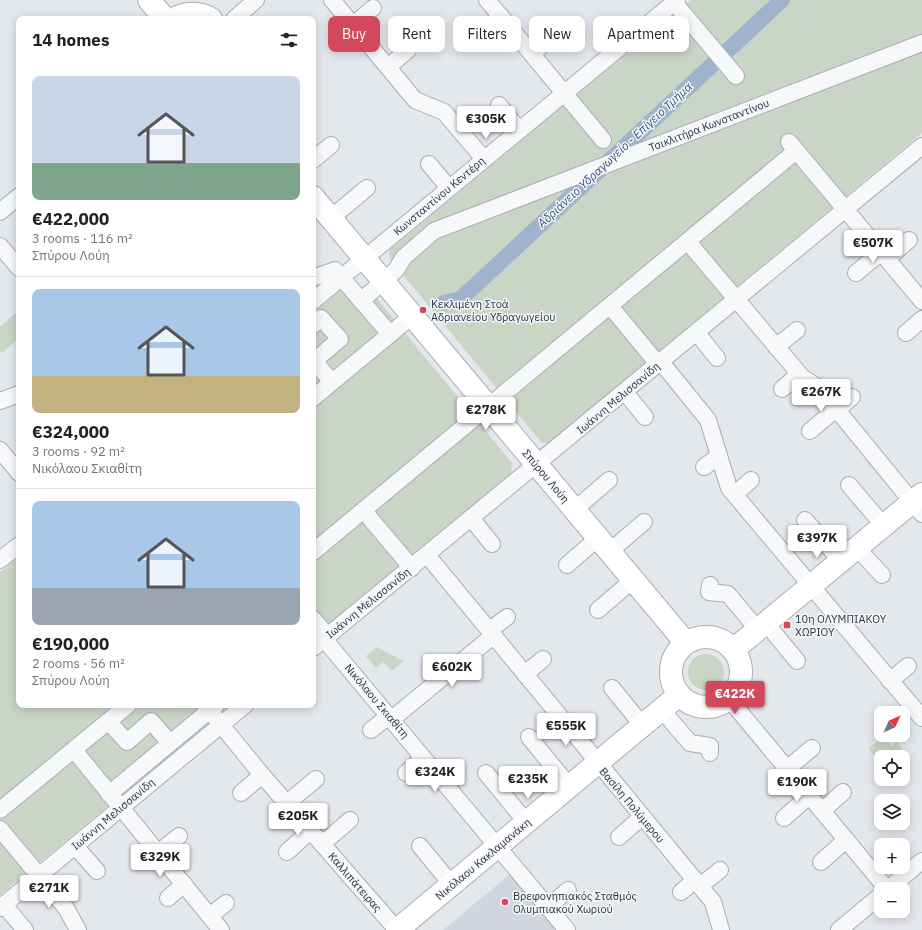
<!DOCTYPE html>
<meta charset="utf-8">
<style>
body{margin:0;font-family:"IBM Plex Sans",sans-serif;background:#f6f6f6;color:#222;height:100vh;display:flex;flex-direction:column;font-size:15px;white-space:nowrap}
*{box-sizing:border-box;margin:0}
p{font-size:13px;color:#767676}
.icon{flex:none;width:22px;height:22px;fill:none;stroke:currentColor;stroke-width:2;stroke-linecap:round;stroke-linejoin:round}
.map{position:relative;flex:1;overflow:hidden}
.panel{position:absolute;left:16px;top:16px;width:300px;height:692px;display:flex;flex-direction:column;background:#fff;border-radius:8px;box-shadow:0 2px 10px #0003}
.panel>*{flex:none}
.hud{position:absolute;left:328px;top:16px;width:380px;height:36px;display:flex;gap:8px}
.needle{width:26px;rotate:45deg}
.tools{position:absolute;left:874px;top:706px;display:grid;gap:8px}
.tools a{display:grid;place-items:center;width:36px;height:36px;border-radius:8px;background:#fff;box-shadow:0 2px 10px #0003;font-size:20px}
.price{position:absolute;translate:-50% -34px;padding:0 9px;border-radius:4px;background:#fff;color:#222;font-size:13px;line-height:26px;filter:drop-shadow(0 1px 2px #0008)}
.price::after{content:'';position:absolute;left:50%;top:24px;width:12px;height:9px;margin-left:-6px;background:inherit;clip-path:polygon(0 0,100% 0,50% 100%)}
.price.selected{background:#d1495b;color:#fff}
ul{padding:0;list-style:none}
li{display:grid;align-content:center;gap:8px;height:212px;padding:0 16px}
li+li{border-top:1px solid #e0e0e0}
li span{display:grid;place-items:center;height:124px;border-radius:8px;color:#555}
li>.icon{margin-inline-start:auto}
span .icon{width:72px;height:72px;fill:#fffc;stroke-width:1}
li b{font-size:17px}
h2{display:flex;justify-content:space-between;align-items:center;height:48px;padding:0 16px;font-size:17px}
.chip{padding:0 14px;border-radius:8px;background:#fff;box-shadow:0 2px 10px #0003;font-size:14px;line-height:36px}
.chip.selected{background:#d1495b;color:#fff}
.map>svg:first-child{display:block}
</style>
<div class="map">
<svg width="922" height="930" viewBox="0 0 922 930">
<rect width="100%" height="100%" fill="#e4e7ec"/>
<polygon fill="#d2d6de" points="510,874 558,930 443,930"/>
<g fill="#c9d6c5">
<polygon points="691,0 922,0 922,133 549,443 542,443 390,259 389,250"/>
<polygon points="350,282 369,289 512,463 511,474 313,637 313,313"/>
<polygon points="19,310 19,338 2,353 0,351 0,327"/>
<polygon points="19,557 19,705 231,705 0,895 0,572"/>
<polygon points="377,647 403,661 392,671 383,662 376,668 366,656"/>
<circle cx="706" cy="672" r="18"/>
<polygon points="884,737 891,746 897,742 911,761 903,766 903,757 881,757 881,766 868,748"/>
</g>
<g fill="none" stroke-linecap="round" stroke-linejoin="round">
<polyline stroke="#9fb4cc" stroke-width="16" points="444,303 460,299 466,294 782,0"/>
<defs>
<g id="street">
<polyline points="332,0 415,100 444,112 484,159"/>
<polyline points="487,0 603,140"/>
<polyline points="672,0 736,76"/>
<polyline points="234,19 256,0"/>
<polyline points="353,25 373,8"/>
<polyline points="484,31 501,16"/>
<polyline points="532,54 552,37"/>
<polyline points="388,67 408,50"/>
<polyline points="499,105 519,130"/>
<polyline points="789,142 922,301"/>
<polyline points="313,160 331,145"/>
<polyline points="429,164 449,188"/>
<polyline points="0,212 19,196"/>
<polyline points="331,218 367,188"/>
<polyline points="688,242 802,377 820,389 922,514"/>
<polyline points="0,246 19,268"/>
<polyline points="887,259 909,240"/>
<polyline points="856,273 881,252"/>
<polyline points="313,278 335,270 390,334"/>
<polyline points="313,301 677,0"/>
<polyline points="361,301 396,270 404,257 434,231 922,43"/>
<polyline points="610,306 658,364"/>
<polyline points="313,325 321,318 340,339 314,361 332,382"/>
<polyline points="697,333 717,358"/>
<polyline points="906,333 922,319"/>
<polyline points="776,347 797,330"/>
<polyline points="661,362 708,420 729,488 922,718"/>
<polyline points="782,389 799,374"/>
<polyline points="625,392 645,417"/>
<polyline points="313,398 412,316"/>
<polyline points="0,401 19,394"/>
<polyline points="837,410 852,397"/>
<polyline points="810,431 836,409"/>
<polyline points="0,450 19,473"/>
<polyline points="704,467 719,456"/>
<polyline points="849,485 884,526"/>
<polyline points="735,494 751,480"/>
<polyline points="363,510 412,568"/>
<polyline points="574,510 609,480"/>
<polyline points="471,518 492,544"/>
<polyline points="805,520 841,561"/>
<polyline points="857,548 882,575"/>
<polyline points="313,552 796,151"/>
<polyline points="609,552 644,522"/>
<polyline points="427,555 713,902 721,930"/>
<polyline points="0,560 19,545"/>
<polyline points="567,565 598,538"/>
<polyline points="710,585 709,592 728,594 758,630"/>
<polyline points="598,610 633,580"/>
<polyline points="313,619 328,636"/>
<polyline points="766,623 797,661"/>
<polyline points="490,630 507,617"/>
<polyline points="324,639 567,930"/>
<polyline points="313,648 922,146"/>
<polyline points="525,674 543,659"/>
<polyline points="890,681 908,666"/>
<polyline points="612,688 643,726"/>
<polyline points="729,699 887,889"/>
<polyline points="205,705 262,775 397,930"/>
<polyline points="662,710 690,743 710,746 710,753"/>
<polyline points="392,719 494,635"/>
<polyline points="108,721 127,742 151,721 170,743"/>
<polyline points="371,730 389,716"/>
<polyline points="529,737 570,787"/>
<polyline points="74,750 221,930"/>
<polyline points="787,769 812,748"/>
<polyline points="406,773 423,758"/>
<polyline points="486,773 527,823"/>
<polyline points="241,793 262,775"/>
<polyline points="109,794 216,705"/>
<polyline points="287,803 316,779"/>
<polyline points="0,810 128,705"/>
<polyline points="822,811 843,792"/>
<polyline points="784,818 809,796"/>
<polyline points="0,829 66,908 78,930"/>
<polyline points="619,837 642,817"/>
<polyline points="322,844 350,820"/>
<polyline points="75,846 97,871"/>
<polyline points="420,846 452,885"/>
<polyline points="287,852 311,830"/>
<polyline points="158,853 179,836"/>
<polyline points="821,862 846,840"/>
<polyline points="700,886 720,870"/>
<polyline points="888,889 922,861"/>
<polyline points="681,892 695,880"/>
<polyline points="168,898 184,884"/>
<polyline points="4,905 25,930"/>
<polyline points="548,907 568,890"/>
<polyline points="0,908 245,705"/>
<polyline points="210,916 226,903"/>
<polyline points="839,930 881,895"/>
</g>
<g id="secondary">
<polyline points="149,0 165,19"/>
<path d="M174,19c11,-7 26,-7 37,0"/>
<polyline points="313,197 686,643"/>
<circle cx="706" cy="672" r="35"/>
<polyline points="733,650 922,494"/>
<polyline points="397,930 679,695"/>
</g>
</defs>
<use href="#street" stroke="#a9aeb7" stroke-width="18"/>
<use href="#secondary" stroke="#a9aeb7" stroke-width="24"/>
<use href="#street" stroke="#f7f8fa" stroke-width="16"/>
<use href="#secondary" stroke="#fff" stroke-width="22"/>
</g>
<g fill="#d1495b" stroke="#f4f6f9" stroke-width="1.5">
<circle cx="423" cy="310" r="4"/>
<rect x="783" y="621" width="8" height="8" rx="2"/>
<circle cx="505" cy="902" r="4"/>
</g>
<g text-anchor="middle" stroke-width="3" stroke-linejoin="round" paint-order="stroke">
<g font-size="11" fill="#2b3445" stroke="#f4f6f9">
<text transform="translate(709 125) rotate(-21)" y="4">Τσικλιτήρα Κωνσταντίνου</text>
<text transform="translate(439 196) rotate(-40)" y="4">Κωνσταντίνου Κεντέρη</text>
<text transform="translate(618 398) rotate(-40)" y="4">Ιωάννη Μελισσανίδη</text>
<text transform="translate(546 476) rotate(50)" y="4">Σπύρου Λούη</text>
<text transform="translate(368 603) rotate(-39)" y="4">Ιωάννη Μελισσανίδη</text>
<text transform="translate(377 701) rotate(50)" y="4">Νικόλαου Σκιαθίτη</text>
<text transform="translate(632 805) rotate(50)" y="4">Βασίλη Πολύμερου</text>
<text transform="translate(113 814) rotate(-40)" y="4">Ιωάννη Μελισσανίδη</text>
<text transform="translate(483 859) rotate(-40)" y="4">Νικόλαου Κακλαμανάκη</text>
<text transform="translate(355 882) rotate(49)" y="4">Καλλιπάτειρας</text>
</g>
<g font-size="11" fill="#2b3445" stroke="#f4f6f9" text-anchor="start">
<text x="431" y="308">Κεκλιμένη Στοά<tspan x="431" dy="13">Αδριανείου Υδραγωγείου</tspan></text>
<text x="795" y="623">10η ΟΛΥΜΠΙΑΚΟΥ<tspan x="795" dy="13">ΧΩΡΙΟΥ</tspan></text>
<text x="513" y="900">Βρεφονηπιακός Σταθμός<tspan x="513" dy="13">Ολυμπιακού Χωριού</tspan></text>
</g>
<g font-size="12" font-style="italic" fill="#34527a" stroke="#f4f6f9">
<text transform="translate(615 155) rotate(-43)" y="4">Αδριάνειο Υδραγωγείο - Επίγειο Τμήμα</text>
</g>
</g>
</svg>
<div class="tools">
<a><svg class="needle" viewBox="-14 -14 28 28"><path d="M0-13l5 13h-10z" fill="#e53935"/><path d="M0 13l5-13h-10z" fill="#767676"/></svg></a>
<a><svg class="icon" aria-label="locate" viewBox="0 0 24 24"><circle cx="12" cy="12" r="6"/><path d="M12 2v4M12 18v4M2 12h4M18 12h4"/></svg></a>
<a><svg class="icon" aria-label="layers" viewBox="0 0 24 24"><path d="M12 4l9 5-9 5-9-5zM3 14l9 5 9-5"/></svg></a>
<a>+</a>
<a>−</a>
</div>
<b class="price" style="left:486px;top:140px">€305K</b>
<b class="price" style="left:873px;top:264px">€507K</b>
<b class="price" style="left:821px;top:413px">€267K</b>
<b class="price" style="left:486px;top:431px">€278K</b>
<b class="price" style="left:817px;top:559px">€397K</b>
<b class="price" style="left:452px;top:688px">€602K</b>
<b class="price selected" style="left:735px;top:715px">€422K</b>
<b class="price" style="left:566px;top:747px">€555K</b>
<b class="price" style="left:435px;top:793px">€324K</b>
<b class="price" style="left:528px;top:800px">€235K</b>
<b class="price" style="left:797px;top:803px">€190K</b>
<b class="price" style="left:298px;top:837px">€205K</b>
<b class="price" style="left:160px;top:878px">€329K</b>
<b class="price" style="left:49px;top:909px">€271K</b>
<div class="hud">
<a class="chip selected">Buy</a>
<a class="chip">Rent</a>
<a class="chip">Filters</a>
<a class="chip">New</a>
<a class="chip">Apartment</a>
</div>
<section class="panel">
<h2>14 homes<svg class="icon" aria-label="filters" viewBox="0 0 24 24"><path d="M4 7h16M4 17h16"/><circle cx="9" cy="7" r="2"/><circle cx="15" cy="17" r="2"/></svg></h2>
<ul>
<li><span style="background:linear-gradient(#c9d6e8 70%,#7fa58c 0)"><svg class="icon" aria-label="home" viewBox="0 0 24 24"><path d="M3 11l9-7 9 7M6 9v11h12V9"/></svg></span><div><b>€422,000</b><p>3 rooms · 116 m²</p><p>Σπύρου Λούη</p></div></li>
<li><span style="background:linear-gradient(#a9c7e8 70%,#c2b280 0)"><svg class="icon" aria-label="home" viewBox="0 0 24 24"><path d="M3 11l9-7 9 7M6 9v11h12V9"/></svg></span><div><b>€324,000</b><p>3 rooms · 92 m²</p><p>Νικόλαου Σκιαθίτη</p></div></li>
<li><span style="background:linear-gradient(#a9c7e8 70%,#9aa5b1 0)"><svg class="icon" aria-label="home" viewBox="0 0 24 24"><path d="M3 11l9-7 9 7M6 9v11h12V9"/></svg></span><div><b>€190,000</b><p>2 rooms · 56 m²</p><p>Σπύρου Λούη</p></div></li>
</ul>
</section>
</div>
